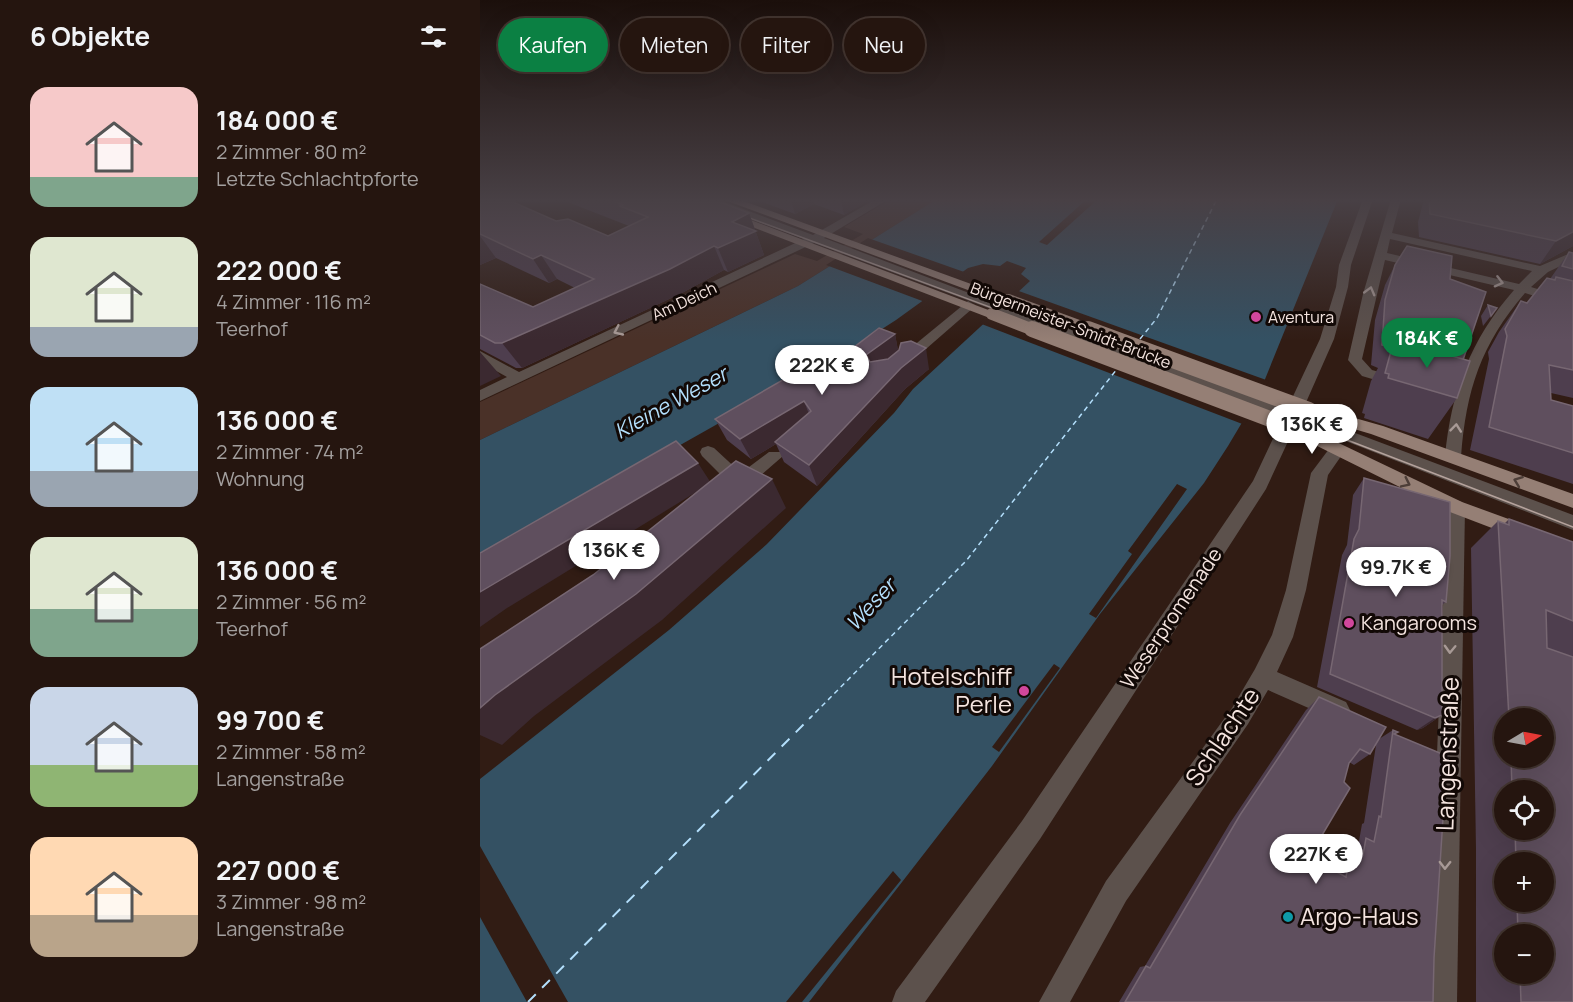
<!DOCTYPE html>
<html lang="de">
<meta charset="utf-8">
<style>
body{margin:0;font-family:Manrope,sans-serif;background:#31221d;color:#f1f3f6;height:100vh;display:flex;flex-direction:column;font-size:22px;white-space:nowrap}
*{box-sizing:border-box;margin:0}
p{font-size:20px;color:#a39f9e}
.icon{flex:none;width:33px;height:33px;fill:none;stroke:currentColor;stroke-width:2;stroke-linecap:round;stroke-linejoin:round}
.map{position:relative;flex:1;overflow:hidden}
.details{display:flex;flex-direction:column;background:#25150f;width:480px}
.details>*{flex:none}
.top-card{position:absolute;left:18px;top:18px;width:570px;height:54px;display:flex;gap:12px}
.needle{width:39px;rotate:80deg}
.tools{position:absolute;left:1014px;top:708px;display:grid;gap:12px}
.tools a{display:grid;place-items:center;width:60px;height:60px;border-radius:50%;background:#25150f;box-shadow:0 6px 24px #0002,0 0 0 2px #42342f;font-size:30px}
.price{position:absolute;translate:-50% -51px;padding:0 14px;border-radius:21px;background:#fff;color:#222;font-size:20px;line-height:39px;filter:drop-shadow(0 2px 3px #0008)}
.price::after{content:'';position:absolute;left:50%;top:36px;width:18px;height:14px;margin-left:-9px;background:inherit;clip-path:polygon(0 0,100% 0,50% 100%)}
.price.selected{background:#0b8043;color:#fff}
ul{padding:0;list-style:none}
li{display:flex;align-items:center;gap:18px;height:150px;padding:0 30px}
li span{display:grid;place-items:center;flex:none;width:168px;height:120px;border-radius:18px;color:#555}
li>.icon{margin-inline-start:auto}
span .icon{width:72px;height:72px;fill:#fffc;stroke-width:1}
li b{font-size:26px}
h2{display:flex;justify-content:space-between;align-items:center;height:72px;padding:0 30px;font-size:26px}
.chip{padding:0 21px;border-radius:27px;background:#25150f;box-shadow:0 6px 24px #0002,0 0 0 2px #42342f;font-size:21px;line-height:54px}
.chip.selected{background:#0b8043;color:#fff}
main{display:flex;flex:1;min-height:0}
.map>svg:first-child{display:block}
</style>
<main>
<section class="details">
<h2>6 Objekte<svg class="icon" aria-label="filters" viewBox="0 0 24 24"><path d="M4 7h16M4 17h16"/><circle cx="9" cy="7" r="2"/><circle cx="15" cy="17" r="2"/></svg></h2>
<ul>
<li><span style="background:linear-gradient(#f6c9c9 75%,#7fa58c 0)"><svg class="icon" aria-label="home" viewBox="0 0 24 24"><path d="M3 11l9-7 9 7M6 9v11h12V9"/></svg></span><div><b>184 000 €</b><p>2 Zimmer · 80 m²</p><p>Letzte Schlachtpforte</p></div></li>
<li><span style="background:linear-gradient(#dfe7d0 75%,#9aa5b1 0)"><svg class="icon" aria-label="home" viewBox="0 0 24 24"><path d="M3 11l9-7 9 7M6 9v11h12V9"/></svg></span><div><b>222 000 €</b><p>4 Zimmer · 116 m²</p><p>Teerhof</p></div></li>
<li><span style="background:linear-gradient(#bfe0f5 70%,#9aa5b1 0)"><svg class="icon" aria-label="home" viewBox="0 0 24 24"><path d="M3 11l9-7 9 7M6 9v11h12V9"/></svg></span><div><b>136 000 €</b><p>2 Zimmer · 74 m²</p><p>Wohnung</p></div></li>
<li><span style="background:linear-gradient(#dfe7d0 60%,#7fa58c 0)"><svg class="icon" aria-label="home" viewBox="0 0 24 24"><path d="M3 11l9-7 9 7M6 9v11h12V9"/></svg></span><div><b>136 000 €</b><p>2 Zimmer · 56 m²</p><p>Teerhof</p></div></li>
<li><span style="background:linear-gradient(#c9d6e8 65%,#8fb573 0)"><svg class="icon" aria-label="home" viewBox="0 0 24 24"><path d="M3 11l9-7 9 7M6 9v11h12V9"/></svg></span><div><b>99 700 €</b><p>2 Zimmer · 58 m²</p><p>Langenstraße</p></div></li>
<li><span style="background:linear-gradient(#ffd9b3 65%,#b9a48a 0)"><svg class="icon" aria-label="home" viewBox="0 0 24 24"><path d="M3 11l9-7 9 7M6 9v11h12V9"/></svg></span><div><b>227 000 €</b><p>3 Zimmer · 98 m²</p><p>Langenstraße</p></div></li>
</ul>
</section>
<div class="map">
<svg width="1093" height="1002" viewBox="0 0 1093 1002">
<rect width="100%" height="100%" fill="#311c14"/>
<polygon fill="#4a3128" points="411,199 457,199 318,286 0,440 0,402 315,254 337,261 383,234 364,227"/>
<polygon fill="#345163" points="457,199 858,199 779,394 748,446 724,483 620,614 512,766 329,1002 0,1002 0,779 189,630 287,544 414,413 433,389 550,281 541,274 546,268 527,261 520,266 503,264 488,268 416,320 374,347 0,558 0,440 318,286"/>
<g fill="#311c14">
<polygon points="607,199 618,199 567,245 559,242"/>
<polygon points="388,238 487,273 445,302 346,265"/>
<polygon points="536,290 789,381 765,425 499,323"/>
<polygon points="697,484 707,489 616,618 609,614 652,554 648,551"/>
<polygon points="574,664 580,668 519,752 512,747"/>
<polygon points="0,846 88,1002 47,1002 0,917"/>
<polygon points="413,871 421,880 322,1002 306,1002"/>
</g>
<g fill="none" stroke-linecap="round" stroke-linejoin="round">
<g stroke="#b3dffc" stroke-width="1.5" stroke-dasharray="5 4" stroke-linecap="butt">
<polyline points="660,339 677,318 737,199"/>
<polyline points="329,719 486,561 637,369"/>
</g>
<polyline stroke="#b3dffc" stroke-width="2" stroke-dasharray="11 9" stroke-linecap="butt" points="48,1002 331,717"/>
<g fill="#5c514c" fill-rule="evenodd">
<polygon points="221,199 237,199 333,235 396,199 409,199 344,238 526,307 519,311 514,310 334,243 0,401 0,390 27,377 0,362 0,351 39,372 324,239"/>
<polygon points="883,199 893,199 871,265 868,287 854,339 820,416 830,416 1093,515 1093,530 817,422 786,489 560,839 445,1002 412,1002 416,991 542,821 773,481 840,339 856,287 859,265"/>
<path d="M911,199h10l-9,34 148,33 33,-14v8l-25,12 -17,15 42,13v8l-48,-15c-44,51 -59,97 -64,164l-8,6 -8,-6c6,-65 25,-117 69,-167l-129,-30 -23,99 10,11 29,8 3,3 -8,5 -34,-10 -14,-16 15,-66zM910,239l142,32 -13,13 -132,-31z"/>
<polygon points="488,301 495,305 493,308 431,362 421,362 419,359 421,356"/>
<polygon points="858,443 866,449 848,475 826,590 813,637 797,672 866,702 870,710 866,718 858,721 788,690 768,724 646,901 590,1002 559,1002 626,881 752,708 775,669 792,635 806,590 831,473 852,445"/>
<polygon points="228,446 234,448 261,473 289,452 301,452 303,456 264,490 252,490 250,484 222,456 220,452 222,448"/>
<polygon points="976,500 982,502 985,507 977,1002 947,1002 967,507 970,502"/>
</g>
<g fill="#957f75" fill-rule="evenodd">
<polygon points="199,199 215,199 519,314 517,317 507,317"/>
<polygon points="242,199 258,199 535,300 533,303 523,303"/>
<polygon points="829,405 903,426 1093,494 1093,508 891,434 823,414 821,410 823,406"/>
<polygon points="819,424 982,502 1045,525 1047,530 1045,535 1038,538 970,512 813,434 811,430 813,426"/>
</g>
<polyline stroke="#b4a29c" stroke-width="1.5" points="256,213 823,423 1093,527"/>
<polyline stroke="#5c514c" stroke-width="12" points="519,307 583,331"/>
<polyline stroke="#5c514c" stroke-width="16" points="579,329 824,420"/>
<g stroke="#957f75" stroke-width="12">
<polyline points="528,300 612,331"/>
<polyline points="512,314 556,331"/>
</g>
<g stroke="#957f75" stroke-width="16">
<polyline points="552,329 819,430"/>
<polyline points="608,329 829,410"/>
</g>
</g>
<g fill="#4e3e4e" fill-rule="evenodd">
<polygon points="0,199 128,236 149,226 80,199 232,199 269,213 284,255 248,272 244,270 202,293 42,368 36,368 0,349 0,284 53,307 95,288 77,279 69,283 16,258 0,265"/>
<polygon points="274,199 391,199 364,215 334,204 315,214"/>
<polygon points="944,199 1093,199 1093,246 1060,264 939,237 938,222"/>
<polygon points="1089,252 1093,253 1093,398 1071,393 1071,400 1093,406 1093,484 990,450 1009,359 1008,352 1019,332 1041,301 1047,303 1070,279"/>
<polygon points="915,265 970,279 983,360 977,398 948,439 884,418 885,414 882,413 891,381 898,368 891,365 895,320 905,285"/>
<polygon points="1008,305 1017,308 1003,326 1001,316"/>
<polygon points="415,334 418,351 449,369 425,389 337,486 304,462 296,444 271,459 247,440 235,419"/>
<polygon points="884,478 966,602 962,605 962,715 943,728 937,730 837,687 862,555 867,545 873,495"/>
<path d="M1029,519l64,23v460h-97v-153l-5,-301 27,-27 6,3zM1024,718h40v40h-40zM1024,790h40v40h-40zM1024,862h40v40h-40zM1024,934h40v40h-40z"/>
<path d="M839,697l60,42 14,-9 2,4 39,224 -1,44h-314l21,-35 5,-1 85,-143 76,-113zM896,745l-12,78 -2,1 -3,17 -10,4 -1,5 -13,6 -3,14 -23,-13 40,-95 5,3 16,-11z"/>
</g>
<g fill="#3b2930">
<polygon points="312,199 332,199 334,204 315,214 311,200"/>
<polygon points="363,199 391,199 364,215 361,200"/>
<polygon points="269,213 284,255 248,272 238,248 252,222"/>
<polygon points="1093,232 1093,246 1060,264 1076,241"/>
<polygon points="0,236 16,258 0,265"/>
<polygon points="234,246 244,270 202,293 42,368 22,343"/>
<polygon points="61,255 77,279 69,283 53,259"/>
<polygon points="415,334 419,355 391,376 386,355"/>
<polygon points="446,348 449,369 425,389 337,486 329,465 421,368"/>
<polygon points="0,352 21,376 0,386"/>
<polygon points="324,401 332,422 295,442 296,444 271,459 260,439"/>
<polygon points="218,463 231,483 27,608 0,627 0,592"/>
<polygon points="292,479 306,508 182,620 54,716 22,745 0,735 0,708 15,695"/>
<polygon points="962,715 943,728 937,730 955,718"/>
</g>
<g fill="#5f4f5e" stroke="#776772" stroke-width="1.5">
<polygon points="0,199 26,199 76,221 88,219 128,236 168,217 140,206 143,205 129,199 232,199 269,213 252,222 276,231 238,248 234,246 190,269 22,343 15,343 0,335 0,284 53,307 114,279 61,255 53,259 0,234"/>
<polygon points="1093,199 1093,232 1076,241 950,214 949,200"/>
<polygon points="927,246 972,256 970,279 1006,292 983,360 914,340 910,347 902,345 905,300 915,265"/>
<polygon points="1089,252 1093,253 1093,269 1082,266"/>
<polygon points="1076,277 1093,281 1093,370 1069,365 1071,400 1093,406 1093,453 1009,427 1027,336 1025,329 1041,301 1047,303 1067,278 1075,280"/>
<polygon points="1008,305 1017,308 1011,316"/>
<polygon points="399,328 415,334 386,355 390,362 408,359 419,350 421,343 431,341 446,348 421,368 329,465 295,442 331,411 324,401 260,439 235,419 341,358 374,347"/>
<polygon points="914,340 990,361 977,398 908,378 909,374 905,373"/>
<polygon points="196,441 218,463 0,592 0,553"/>
<polygon points="256,461 292,479 156,594 15,695 0,708 0,649 113,575"/>
<polygon points="884,478 970,502 970,556 966,602 962,600 962,715 955,718 850,674 874,539 879,529"/>
<polygon points="1029,519 1093,542 1093,621 1066,610 1067,648 1093,657 1093,1002 1041,1002 1040,974 1064,974 1064,934 1038,934 1037,902 1064,902 1064,862 1036,862 1035,830 1064,830 1064,790 1032,790 1031,758 1064,758 1064,718 1029,718 1018,521 1029,525"/>
<polygon points="839,697 906,727 890,754 880,749 869,763 864,782 870,788 829,857 866,877 871,849 883,855 886,838 894,842 899,816 901,817 913,730 918,732 914,734 967,756 954,958 953,1002 645,1002 666,966 670,968 760,815"/>
</g>
<defs><path id="oneway-chevron" d="M-2-3.5L2.5 0L-2 3.5" fill="none" stroke-width="1.6" stroke-linecap="round" stroke-linejoin="round" transform="scale(1.5)"/></defs>
<g stroke="#a89a96">
<use href="#oneway-chevron" transform="translate(1019 282) rotate(14)"/>
<use href="#oneway-chevron" transform="translate(890 291) rotate(-75)"/>
<use href="#oneway-chevron" transform="translate(138 331) rotate(155)"/>
<use href="#oneway-chevron" transform="translate(976 428) rotate(-84)"/>
<use href="#oneway-chevron" transform="translate(970 649) rotate(92)"/>
<use href="#oneway-chevron" transform="translate(965 865) rotate(91)"/>
</g>
<g stroke="#4d3e38">
<use href="#oneway-chevron" transform="translate(1038 481) rotate(-159)"/>
<use href="#oneway-chevron" transform="translate(926 483) rotate(26)"/>
</g>
<linearGradient id="sky" x2="0" y2="1"><stop stop-color="#1b0f0b"/><stop offset="0.59" stop-color="#484045"/><stop offset="1" stop-color="#484045" stop-opacity="0"/></linearGradient>
<rect width="1093" height="340" fill="url(#sky)"/>
<g fill="#d1479c" stroke="#120906" stroke-width="2">
<circle cx="776" cy="317" r="6"/>
<circle cx="869" cy="623" r="6"/>
<circle cx="544" cy="691" r="6"/>
</g>
<circle fill="#0f9aa8" stroke="#120906" stroke-width="2" cx="808" cy="917" r="6"/>
<g text-anchor="middle" stroke-width="6" stroke-linejoin="round" paint-order="stroke">
<g font-size="16" fill="#f4e4df" stroke="#120906">
<text transform="translate(204 301) rotate(-25)" y="6">Am Deich</text>
<text transform="translate(591 325) rotate(21)" y="6">Bürgermeister-Smidt-Brücke</text>
</g>
<g font-size="16" fill="#f4e4df" stroke="#120906" text-anchor="start">
<text x="788" y="323">Aventura</text>
</g>
<g font-size="20" fill="#f4e4df" stroke="#120906">
<text transform="translate(691 618) rotate(-56)" y="7">Weserpromenade</text>
</g>
<g font-size="20" fill="#f4e4df" stroke="#120906" text-anchor="start">
<text x="881" y="630">Kangarooms</text>
</g>
<g font-size="21" font-style="italic" fill="#b3dffc" stroke="#120906">
<text transform="translate(191 403) rotate(-29)" y="7">Kleine Weser</text>
<text transform="translate(391 605) rotate(-47)" y="7">Weser</text>
</g>
<g font-size="24" fill="#f4e4df" stroke="#120906" text-anchor="end">
<text x="532" y="685">Hotelschiff<tspan x="532" dy="28">Perle</tspan></text>
<text x="820" y="925" text-anchor="start">Argo-Haus</text>
</g>
<g font-size="24" fill="#f4e4df" stroke="#120906">
<text transform="translate(743 737) rotate(-56)" y="8">Schlachte</text>
<text transform="translate(968 754) rotate(-88)" y="8">Langenstraße</text>
</g>
</g>
</svg>
<div class="tools">
<a><svg class="needle" viewBox="-14 -14 28 28"><path d="M0-13l5 13h-10z" fill="#e53935"/><path d="M0 13l5-13h-10z" fill="#a39f9e"/></svg></a>
<a><svg class="icon" aria-label="locate" viewBox="0 0 24 24"><circle cx="12" cy="12" r="6"/><path d="M12 2v4M12 18v4M2 12h4M18 12h4"/></svg></a>
<a>+</a>
<a>−</a>
</div>
<b class="price selected" style="left:947px;top:369px">184K €</b>
<b class="price" style="left:342px;top:396px">222K €</b>
<b class="price" style="left:832px;top:455px">136K €</b>
<b class="price" style="left:134px;top:581px">136K €</b>
<b class="price" style="left:916px;top:598px">99.7K €</b>
<b class="price" style="left:836px;top:885px">227K €</b>
<div class="top-card">
<a class="chip selected">Kaufen</a>
<a class="chip">Mieten</a>
<a class="chip">Filter</a>
<a class="chip">Neu</a>
</div>
</div>
</main>
